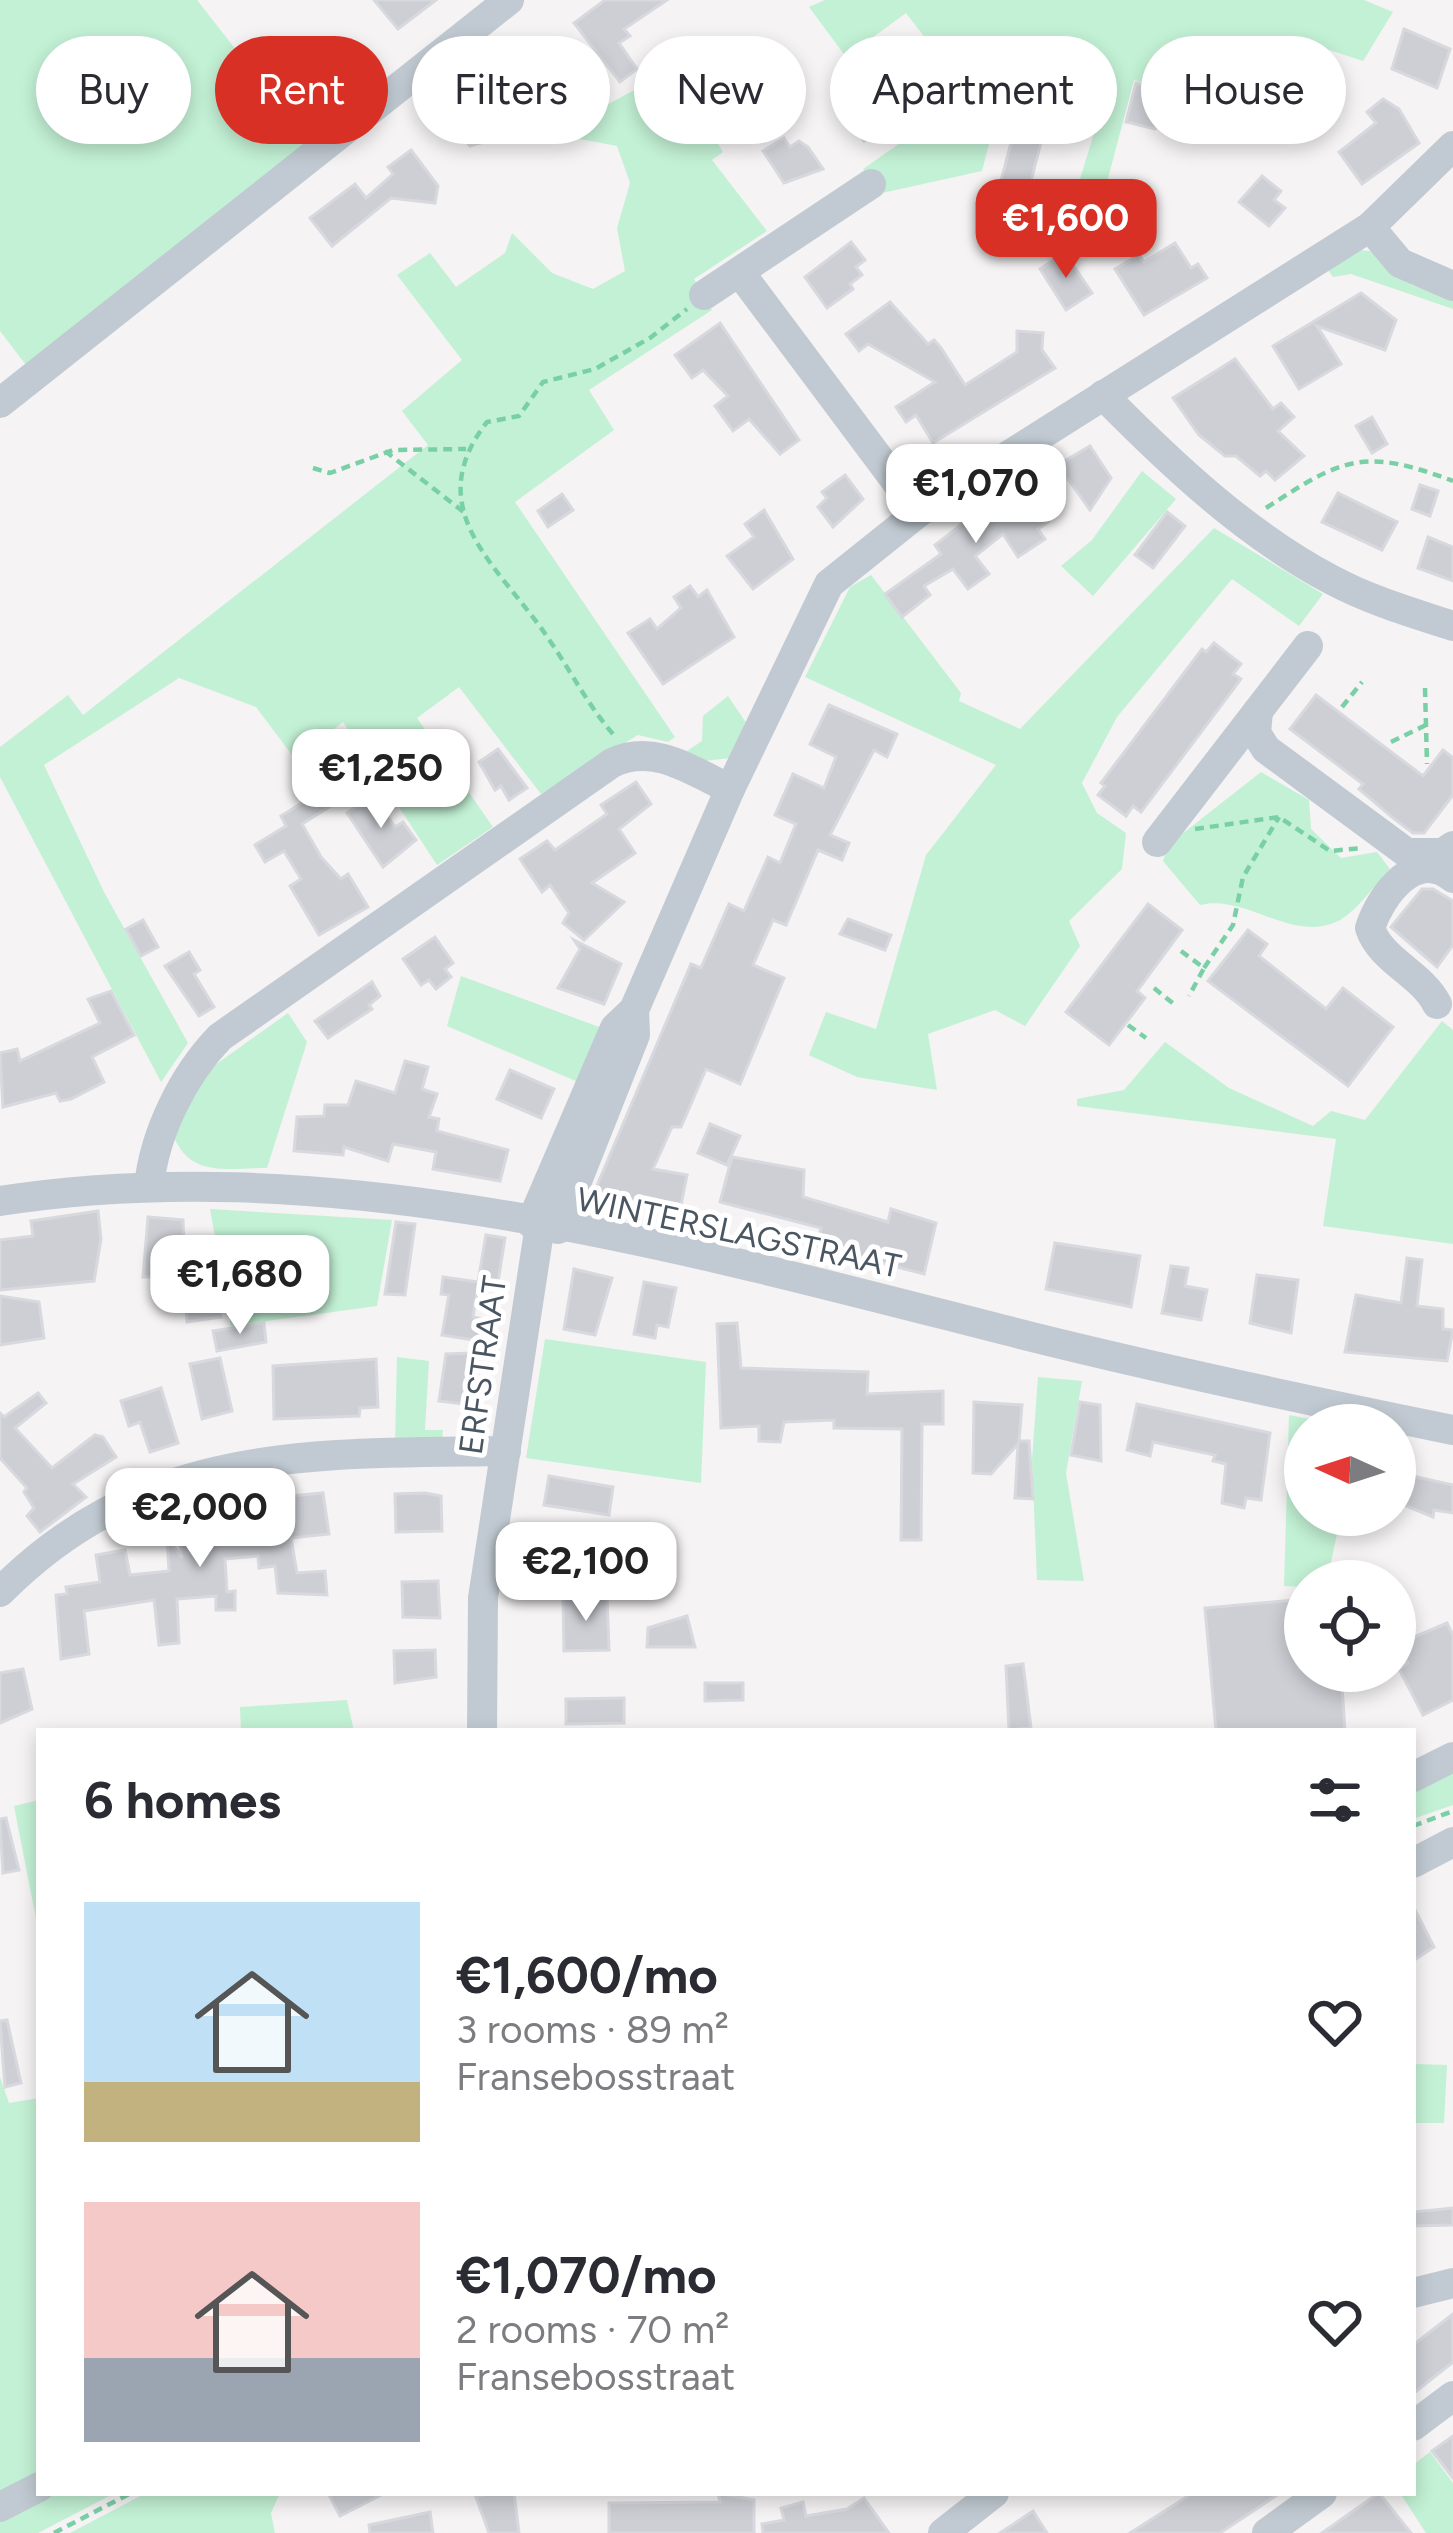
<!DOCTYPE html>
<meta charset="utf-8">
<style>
body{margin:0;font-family:Figtree,sans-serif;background:#f7f7f7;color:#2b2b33;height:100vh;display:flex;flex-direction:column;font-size:45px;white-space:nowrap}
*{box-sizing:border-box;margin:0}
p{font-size:39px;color:#7c7c81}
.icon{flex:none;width:66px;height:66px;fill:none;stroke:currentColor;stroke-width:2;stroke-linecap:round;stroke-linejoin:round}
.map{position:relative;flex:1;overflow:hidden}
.sheet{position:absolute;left:36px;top:1728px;width:1380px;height:768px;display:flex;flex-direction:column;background:#fff;border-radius:0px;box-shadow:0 6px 18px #0003}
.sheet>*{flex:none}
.guide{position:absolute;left:36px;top:36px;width:1383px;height:108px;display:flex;gap:24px}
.needle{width:78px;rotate:273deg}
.controls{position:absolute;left:1284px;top:1404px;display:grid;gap:24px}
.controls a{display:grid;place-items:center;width:132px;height:132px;border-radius:50%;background:#fff;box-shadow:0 6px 18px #0003;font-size:60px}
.price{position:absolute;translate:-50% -102px;padding:0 27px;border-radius:24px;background:#fff;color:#222;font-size:39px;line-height:78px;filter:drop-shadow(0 3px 6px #0008)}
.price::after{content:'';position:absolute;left:50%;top:72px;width:36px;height:27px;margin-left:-18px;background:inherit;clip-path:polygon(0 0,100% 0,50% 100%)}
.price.selected{background:#d93025;color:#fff}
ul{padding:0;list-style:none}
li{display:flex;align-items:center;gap:36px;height:300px;padding:0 48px}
li span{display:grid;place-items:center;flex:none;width:336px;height:240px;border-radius:0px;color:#555}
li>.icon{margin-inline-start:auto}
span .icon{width:144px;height:144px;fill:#fffc;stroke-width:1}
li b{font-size:51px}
h2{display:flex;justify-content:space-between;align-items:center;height:144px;padding:0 48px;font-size:51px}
.tag{padding:0 42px;border-radius:54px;background:#fff;box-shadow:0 6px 18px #0003;font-size:42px;line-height:108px}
.tag.selected{background:#d93025;color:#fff}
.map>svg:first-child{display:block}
</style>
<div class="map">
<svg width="1453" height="2533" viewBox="0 0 1453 2533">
<rect width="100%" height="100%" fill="#f5f3f3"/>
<g fill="#c3f1d5">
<polygon points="0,0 197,0 308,142 26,365 0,331"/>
<polygon points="825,0 1364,0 1393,12 1363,61 1317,46 1302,97 1238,76 1226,108 1134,80 1093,235 1065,228 1099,117 1047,79 990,93 990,140 982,171 882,193 863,169 969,95 906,13 846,57 809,7"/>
<polygon points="711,49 743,100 710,130 723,152 712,160 767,231 694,279 712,310 589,390 614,430 515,502 675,737 668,742 638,735 541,794 459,687 417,718 493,827 437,865 343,722 295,759 256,707 179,678 44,765 104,892 188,1043 161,1082 0,777 0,747 68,695 83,715 428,445 402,411 462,360 397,275 430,253 456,287 505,253 512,233 552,273 593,289 625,271 617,228 630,183 617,146 580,139 573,123"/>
<polygon points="1360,250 1379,252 1412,285 1453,299 1453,309 1351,274 1333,277 1326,267"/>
<polygon points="1142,471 1176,499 1093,596 1061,566 1092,540"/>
<polygon points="1214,528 1323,594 1299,626 1232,579 1117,717 1082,783 1097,813 1126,833 1122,869 1069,921 1080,946 1025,1026 995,1010 928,1034 937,1090 857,1077 809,1055 826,1012 876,1029 926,855 996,765 805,677 850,587 871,575 961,693 959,701 1020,729"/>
<polygon points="728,696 749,727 730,758 696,762 681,755 702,741 703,716"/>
<path d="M1261,772l48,28 2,29 30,29 36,-6 13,17c-15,15 -35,45 -54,53 -46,20 -90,-28 -136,-17l-37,-44 5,-16z"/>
<polygon points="461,976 602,1028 578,1082 447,1026"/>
<path d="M288,1013l19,29 -40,126c-40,0 -77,10 -94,-33l35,-65z"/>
<polygon points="1442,1021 1453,1030 1453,1244 1323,1226 1336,1139 1077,1106 1077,1099 1124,1090 1165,1042 1229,1088 1313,1126 1331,1111 1365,1120"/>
<polygon points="210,1209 392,1220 377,1306 231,1326"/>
<polygon points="545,1339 706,1362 701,1483 526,1458"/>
<polygon points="397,1357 429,1361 425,1430 443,1430 442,1441 395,1443"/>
<polygon points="1038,1377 1082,1381 1066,1473 1084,1581 1037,1580 1032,1460"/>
<polygon points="1289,1415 1342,1425 1305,1425 1305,1515 1341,1515 1327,1581 1305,1581 1305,1587 1284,1586"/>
<polygon points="347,1700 354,1731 241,1731 240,1707"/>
<polygon points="1453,1768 1453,1805 1413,1819 1413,1789"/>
<polygon points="39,1800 39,1934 14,1806"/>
<polygon points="1413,2035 1415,2064 1447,2065 1444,2123 1413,2123"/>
<polygon points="0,2077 9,2103 39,2098 39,2474 0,2495"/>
<polygon points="1430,2452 1453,2483 1453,2533 1426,2533 1400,2493 1413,2493 1413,2465"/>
<polygon points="49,2493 115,2493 38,2533 0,2533 0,2518"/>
<polygon points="146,2493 280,2493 271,2513 275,2533 70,2533"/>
</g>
<g fill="#cdcfd5" stroke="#d7d9de" stroke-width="3">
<polygon points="374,0 436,0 398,29"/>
<polygon points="605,0 667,0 624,29 630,36 619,43 637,69 620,82 574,23"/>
<polygon points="1404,29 1450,49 1437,88 1392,69"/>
<polygon points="546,44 580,95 570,102 577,111 563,121 517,66"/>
<polygon points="325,56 342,77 307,114 278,77 291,67 298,76"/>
<polygon points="1136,83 1166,90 1155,129 1126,122"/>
<polygon points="856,87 867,103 900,89 909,103 901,109 904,116 864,141 833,102"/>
<polygon points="485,93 505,119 487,141 470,146 450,121"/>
<polygon points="1383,99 1399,109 1419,143 1362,184 1339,152 1376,123 1367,112"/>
<polygon points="1013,135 1041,142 1029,189 1001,181"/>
<polygon points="784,138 790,147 799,141 808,147 823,169 784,183 763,151"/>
<polygon points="411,150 438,186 435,203 391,198 332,246 310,218 355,184 366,198 393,174 388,167"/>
<polygon points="1262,176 1281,191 1274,200 1285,208 1269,226 1239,202"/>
<polygon points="851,242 865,260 856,267 862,275 850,284 853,289 827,308 805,277"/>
<polygon points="1175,243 1191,268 1198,264 1207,278 1144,315 1115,269 1139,255 1144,262"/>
<polygon points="1065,253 1092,293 1066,310 1040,269"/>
<polygon points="1361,293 1396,320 1385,350 1317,326 1341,364 1299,389 1273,346"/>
<polygon points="890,302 928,344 934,340 941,348 965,385 1017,352 1017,331 1043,333 1042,350 1055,368 933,443 916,415 906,422 896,407 935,382 868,344 859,351 846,334"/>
<polygon points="720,323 799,440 780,454 749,419 733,431 715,406 728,396 703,370 692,378 675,355"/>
<polygon points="1235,359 1273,409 1281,403 1294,417 1278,431 1304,456 1275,480 1266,471 1260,476 1236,456 1225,456 1199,435 1173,398"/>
<polygon points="1372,417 1387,444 1372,453 1356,426"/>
<polygon points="1090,446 1111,478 1090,510 1058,465"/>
<polygon points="845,475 863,499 833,527 818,507 827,498 822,492"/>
<polygon points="1028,485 1048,522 1038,529 1045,539 1018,557 1003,534 975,556 989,574 968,589 953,569 924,586 930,595 902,617 885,594 941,554 935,545 980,510"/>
<polygon points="1420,485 1438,491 1430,516 1412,509"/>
<polygon points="1338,493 1397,522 1382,550 1322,522"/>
<polygon points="562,494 573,510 548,527 538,511"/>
<polygon points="764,510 793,559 753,589 727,556 754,537 745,524"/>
<polygon points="1167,512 1185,526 1153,568 1135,555"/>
<polygon points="1428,537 1453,547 1453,581 1418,568"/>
<polygon points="690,586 698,597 707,590 734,637 663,684 628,633 650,619 657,629 681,608 674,597"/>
<polygon points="1214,643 1241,664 1233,674 1241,679 1141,812 1133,806 1126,816 1098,795 1105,786 1101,783 1202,649 1206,652"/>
<polygon points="1316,695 1423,776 1443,750 1453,758 1453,795 1424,833 1413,833 1392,817 1359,789 1363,784 1290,729"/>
<polygon points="829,705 897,734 887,757 874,750 830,835 849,843 842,860 818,850 786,925 773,920 753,965 784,978 740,1084 706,1069 681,1127 672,1127 653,1169 687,1175 680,1210 593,1195 691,964 701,968 729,904 744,911 768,857 780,863 796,824 775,815 793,774 824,788 836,757 810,744"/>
<polygon points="498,749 527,788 509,800 501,786 495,790 479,762"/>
<polygon points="329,778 342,799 302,824 321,857 341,879 348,874 368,907 319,935 290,886 301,879 284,851 265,862 255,845 286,826 281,816 316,794 312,789"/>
<polygon points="636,782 651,804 619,829 635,853 592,883 624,902 584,940 563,923 569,913 550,885 542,892 520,859 547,841 555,850 607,814 601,805"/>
<polygon points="373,795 395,827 403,822 416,840 383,867 347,813"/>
<polygon points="1422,889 1433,889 1453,901 1453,945 1437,967 1391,927"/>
<polygon points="1148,904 1182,930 1137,991 1145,998 1109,1045 1066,1012"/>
<polygon points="848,919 891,935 885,950 840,934"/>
<polygon points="143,920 158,947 141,956 126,929"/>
<polygon points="1248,930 1267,944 1259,956 1326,1009 1343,988 1393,1027 1348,1086 1208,981"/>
<polygon points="435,937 453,963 445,969 451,977 436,989 429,980 421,985 403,959"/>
<polygon points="574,940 621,964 604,1004 558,988 580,949"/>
<polygon points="189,952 200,970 194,974 214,1007 199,1016 165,966"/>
<polygon points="372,982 380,996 369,1005 372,1009 328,1038 315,1021"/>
<polygon points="111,991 134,1035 92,1057 104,1082 71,1099 60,1101 56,1093 3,1107 0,1053 17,1049 20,1061 100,1023 88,999"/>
<polygon points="405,1061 428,1067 422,1089 437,1094 429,1117 439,1119 437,1131 508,1150 500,1181 433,1169 436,1152 393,1144 388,1161 344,1147 343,1155 294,1151 297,1117 324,1116 325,1105 348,1105 356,1081 395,1093"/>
<polygon points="510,1070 554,1089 541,1118 497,1099"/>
<polygon points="710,1124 740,1136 727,1165 698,1153"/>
<polygon points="732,1157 804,1170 803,1197 888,1222 891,1209 936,1223 924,1274 816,1246 821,1228 720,1202"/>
<polygon points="98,1211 101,1239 94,1281 0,1290 0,1240 33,1236 31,1221"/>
<polygon points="148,1217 183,1220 184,1247 192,1248 192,1264 217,1264 221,1317 187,1322 186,1290 156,1290 156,1277 143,1277"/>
<polygon points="396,1222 415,1224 405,1295 385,1294"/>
<polygon points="486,1235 505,1238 497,1288 478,1285 473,1317 483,1319 480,1341 442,1335 449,1295 441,1294 443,1277 478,1282"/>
<polygon points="1055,1243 1140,1256 1131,1307 1046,1289"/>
<polygon points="1407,1258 1422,1260 1417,1306 1443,1309 1443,1329 1453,1330 1447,1361 1345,1352 1356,1295 1401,1303"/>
<polygon points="1171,1266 1188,1268 1185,1286 1207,1290 1201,1320 1162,1313"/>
<polygon points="574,1269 612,1278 595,1335 564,1329"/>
<polygon points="1257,1275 1298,1280 1291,1333 1250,1323"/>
<polygon points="644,1282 676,1288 668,1327 657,1325 655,1338 634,1334"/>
<polygon points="0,1296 39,1302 44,1338 0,1345"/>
<polygon points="264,1323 266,1342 217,1351 213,1331"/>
<polygon points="737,1323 741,1368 868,1372 867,1394 943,1391 943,1424 922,1424 921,1540 901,1540 902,1429 834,1428 834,1420 784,1422 780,1442 759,1441 759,1426 721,1428 717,1324"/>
<polygon points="471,1353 464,1404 439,1401 446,1354"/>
<polygon points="220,1358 232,1411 202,1419 190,1364"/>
<polygon points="376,1359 378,1407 360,1408 359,1416 274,1419 273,1366"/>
<polygon points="161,1388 178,1443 150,1452 140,1422 129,1426 121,1401"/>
<polygon points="38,1393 46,1403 15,1428 52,1468 95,1435 103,1437 116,1457 73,1484 86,1497 40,1532 27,1516 34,1508 24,1492 27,1488 0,1458 0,1413 4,1417"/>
<polygon points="974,1402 1022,1405 1019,1441 1029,1441 1033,1499 1015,1498 1018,1444 991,1474 973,1473"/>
<polygon points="1080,1402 1100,1405 1101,1461 1071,1455"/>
<polygon points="1137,1404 1270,1433 1261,1500 1246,1498 1244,1508 1222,1503 1226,1464 1213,1461 1215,1455 1153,1442 1150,1456 1127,1450"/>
<polygon points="1408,1475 1453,1485 1453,1513 1434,1510 1433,1517 1402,1504"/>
<polygon points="549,1476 613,1487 609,1515 544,1505"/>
<polygon points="323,1493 329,1534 291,1538 297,1573 325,1571 327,1595 278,1593 275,1566 259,1568 258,1556 225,1559 227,1592 235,1591 235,1610 216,1610 216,1596 177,1599 179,1643 159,1645 154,1600 84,1611 89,1654 61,1659 56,1595 67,1594 66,1587 100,1582 96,1555 125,1550 130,1575 169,1571 167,1536 182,1558 180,1542 238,1538 236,1521 250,1520 248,1500"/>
<polygon points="425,1493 441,1496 442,1531 396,1532 395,1494"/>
<polygon points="438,1581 440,1618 403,1617 402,1582"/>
<polygon points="607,1596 609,1650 564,1651 563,1597"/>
<polygon points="1305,1599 1305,1671 1341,1671 1345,1731 1216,1731 1205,1608"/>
<polygon points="687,1616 695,1647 647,1647 648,1628"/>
<polygon points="1447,1623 1453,1635 1453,1700 1423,1715 1399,1669 1408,1663 1398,1644"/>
<polygon points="435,1650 436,1677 395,1683 394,1651"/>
<polygon points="1023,1664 1031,1728 1009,1730 1006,1666"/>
<polygon points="23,1669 32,1709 0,1723 0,1673"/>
<polygon points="705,1683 743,1683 743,1700 705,1701"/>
<polygon points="624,1698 624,1723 566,1724 566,1699"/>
<polygon points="6,1818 19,1870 3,1873 0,1819"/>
<polygon points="1413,1906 1434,1947 1413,1961"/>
<polygon points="7,2020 21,2083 5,2087 0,2021"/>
<polygon points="1453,2208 1453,2225 1413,2226 1413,2212"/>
<polygon points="1453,2314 1453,2362 1413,2394 1413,2345"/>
<polygon points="1453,2436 1453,2478 1432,2451"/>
<polygon points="328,2493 385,2493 340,2516"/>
<polygon points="490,2493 514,2493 519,2533 489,2533 476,2497"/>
<polygon points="718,2493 754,2500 754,2533 609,2533 609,2503 720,2502"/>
<polygon points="1193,2493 1280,2493 1220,2533 1130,2533"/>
<polygon points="1379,2493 1411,2533 1322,2533 1356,2509"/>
<polygon points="864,2498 889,2533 763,2533 762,2524 784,2520 781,2508 803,2502 806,2516 847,2509"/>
<polygon points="1033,2511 1047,2533 1000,2533"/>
<polygon points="430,2512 433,2533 370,2533 369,2525"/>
</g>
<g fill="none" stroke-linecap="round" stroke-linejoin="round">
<g stroke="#7ad0a6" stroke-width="4.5" stroke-dasharray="9 6" stroke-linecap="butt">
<polyline points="385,451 465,513"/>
<polyline points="313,468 330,473 393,450 466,449"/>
<path d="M1266,508c77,-50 97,-61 187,-27"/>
<polyline points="1425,688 1427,764"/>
<polyline points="1342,707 1362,682"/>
<path d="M613,734c-26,-30 -41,-61 -63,-93 -47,-72 -133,-129 -63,-219l32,-6 24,-34 52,-13 55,-31 37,-29"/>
<polyline points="1391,742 1426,725"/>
<polyline points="1195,829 1279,817 1330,851 1362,848"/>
<polyline points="1181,951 1204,968 1189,996"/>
<polyline points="1204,968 1233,925 1243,877 1279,817"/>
<polyline points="1154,988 1175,1005"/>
<polyline points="1128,1025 1146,1038"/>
<polyline points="1413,1826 1453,1811"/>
<polyline points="54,2533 131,2493"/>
</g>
<g stroke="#c1cad2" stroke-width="30">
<polyline points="1370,227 1400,263 1453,286"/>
<polyline points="741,274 919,512"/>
<polyline points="704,295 871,184"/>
<path d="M1103,395c68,69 142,139 229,185 37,20 81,33 121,46"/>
<polyline points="0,403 509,0"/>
<polyline points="1258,711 1256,733 1266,749 1407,853 1443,853 1453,846"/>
<polyline points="1157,842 1308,646"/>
<path d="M1437,1004c-16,-31 -56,-43 -67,-76 11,-34 47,-81 83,-50"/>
<path d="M149,1187c5,-53 34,-112 71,-150l392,-274c42,-20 78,7 118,26"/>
<path d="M0,1201c339,-53 700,52 1028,135 141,35 282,65 425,94"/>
<polyline points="531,1223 615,1028 634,1010 730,789 829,584 919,512 1370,227 1453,146"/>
<polyline points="558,1229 635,1035 634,1010"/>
<path d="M0,1592c147,-148 315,-138 506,-141"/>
<polyline points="482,1731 483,1598 540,1225"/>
<polyline points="1413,1777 1453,1757"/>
<polyline points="1413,1863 1453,1842"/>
<polyline points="1413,2293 1453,2283"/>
<polyline points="1413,2426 1453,2396"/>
<polyline points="0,2507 39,2487"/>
<polyline points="943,2533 994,2493"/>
<polyline points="1267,2533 1322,2493"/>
</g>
</g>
<g text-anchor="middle" stroke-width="10" stroke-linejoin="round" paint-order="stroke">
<g font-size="33" fill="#4a5661" stroke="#fff">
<text transform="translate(739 1232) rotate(12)" y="12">WINTERSLAGSTRAAT</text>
<text transform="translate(482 1365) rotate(-82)" y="12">ERFSTRAAT</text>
</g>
</g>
</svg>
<div class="controls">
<a><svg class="needle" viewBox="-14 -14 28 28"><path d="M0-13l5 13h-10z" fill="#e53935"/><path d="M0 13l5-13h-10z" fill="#7c7c81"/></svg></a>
<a><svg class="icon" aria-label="locate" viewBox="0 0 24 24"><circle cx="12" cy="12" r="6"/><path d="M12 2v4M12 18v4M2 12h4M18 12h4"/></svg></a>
</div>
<b class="price selected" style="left:1066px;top:281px">€1,600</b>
<b class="price" style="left:976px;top:546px">€1,070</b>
<b class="price" style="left:381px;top:831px">€1,250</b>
<b class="price" style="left:240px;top:1337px">€1,680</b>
<b class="price" style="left:200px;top:1570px">€2,000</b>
<b class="price" style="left:586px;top:1624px">€2,100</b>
<div class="guide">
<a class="tag">Buy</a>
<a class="tag selected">Rent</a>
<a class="tag">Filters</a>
<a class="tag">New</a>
<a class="tag">Apartment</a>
<a class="tag">House</a>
</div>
<section class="sheet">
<h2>6 homes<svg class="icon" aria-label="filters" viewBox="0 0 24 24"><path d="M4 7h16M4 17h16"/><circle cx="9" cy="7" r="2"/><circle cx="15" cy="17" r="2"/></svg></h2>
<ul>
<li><span style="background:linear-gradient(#bfe0f5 75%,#c2b280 0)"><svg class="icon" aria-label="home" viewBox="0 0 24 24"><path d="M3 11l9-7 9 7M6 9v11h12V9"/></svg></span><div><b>€1,600/mo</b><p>3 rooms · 89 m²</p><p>Fransebosstraat</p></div><svg class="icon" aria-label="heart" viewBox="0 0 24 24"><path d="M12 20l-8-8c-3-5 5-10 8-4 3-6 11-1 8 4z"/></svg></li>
<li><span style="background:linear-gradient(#f6c9c9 65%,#9aa5b1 0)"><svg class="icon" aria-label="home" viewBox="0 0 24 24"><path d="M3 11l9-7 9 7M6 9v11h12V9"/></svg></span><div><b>€1,070/mo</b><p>2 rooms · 70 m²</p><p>Fransebosstraat</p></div><svg class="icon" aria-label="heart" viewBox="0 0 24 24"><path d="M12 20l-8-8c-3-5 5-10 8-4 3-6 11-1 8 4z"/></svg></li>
</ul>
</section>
</div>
